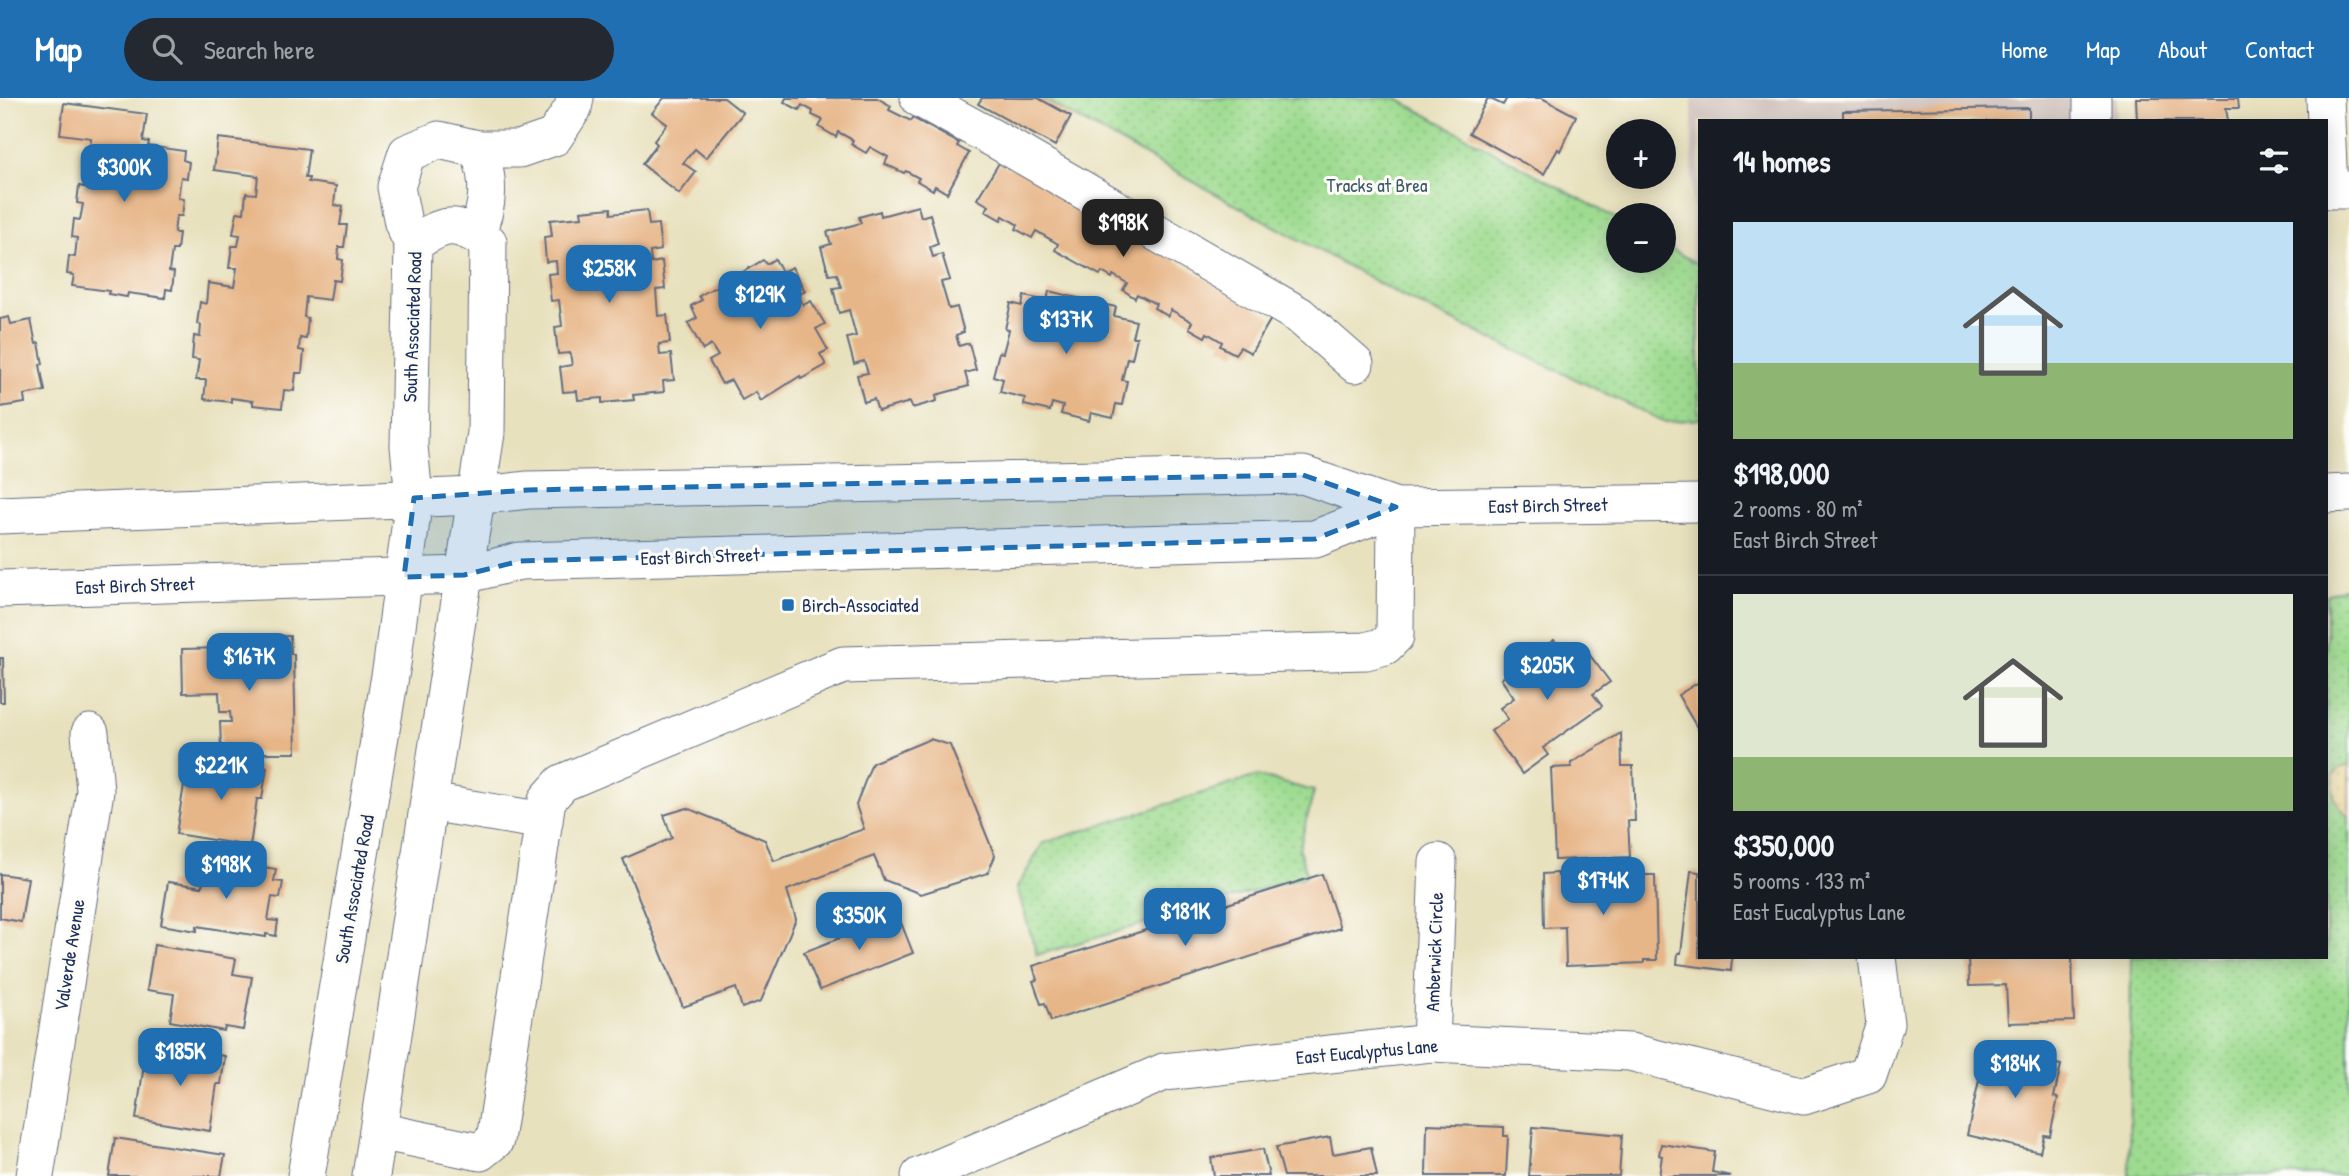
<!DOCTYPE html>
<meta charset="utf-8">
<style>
body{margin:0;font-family:"Patrick Hand",sans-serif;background:#242831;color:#f1f3f6;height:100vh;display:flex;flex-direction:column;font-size:26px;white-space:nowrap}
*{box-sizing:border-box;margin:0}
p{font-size:23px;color:#9ea1a6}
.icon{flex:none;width:38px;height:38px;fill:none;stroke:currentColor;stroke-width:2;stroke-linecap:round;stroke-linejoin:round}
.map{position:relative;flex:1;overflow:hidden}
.drawer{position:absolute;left:1698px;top:21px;width:630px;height:840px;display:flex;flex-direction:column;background:#171b24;border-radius:0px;box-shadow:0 4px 18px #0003}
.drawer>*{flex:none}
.tools{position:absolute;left:1606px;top:21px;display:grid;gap:14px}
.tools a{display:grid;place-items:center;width:70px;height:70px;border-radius:50%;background:#171b24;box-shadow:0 4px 18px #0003;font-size:35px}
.price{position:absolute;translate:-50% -60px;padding:0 16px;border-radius:14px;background:#1f6fb2;color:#fff;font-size:23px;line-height:46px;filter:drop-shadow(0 2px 4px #0008)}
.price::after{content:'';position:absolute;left:50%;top:42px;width:21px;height:16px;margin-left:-10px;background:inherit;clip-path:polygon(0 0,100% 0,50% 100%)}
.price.on{background:#222;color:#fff}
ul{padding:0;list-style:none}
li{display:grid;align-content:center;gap:14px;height:371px;padding:0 35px}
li+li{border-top:2px solid #363941}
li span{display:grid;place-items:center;height:217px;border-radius:0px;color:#555}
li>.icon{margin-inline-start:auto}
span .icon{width:126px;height:126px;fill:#fffc;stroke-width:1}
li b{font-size:30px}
h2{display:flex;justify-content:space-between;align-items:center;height:84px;padding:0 35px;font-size:30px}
header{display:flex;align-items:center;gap:42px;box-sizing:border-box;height:98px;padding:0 35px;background:#1f6fb2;color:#fff}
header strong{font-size:33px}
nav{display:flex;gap:38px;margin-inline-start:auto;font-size:24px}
.search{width:490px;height:63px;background:#242831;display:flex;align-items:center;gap:18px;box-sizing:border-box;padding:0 24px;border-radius:38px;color:#9ea1a6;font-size:26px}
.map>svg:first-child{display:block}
</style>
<header>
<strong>Map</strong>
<div class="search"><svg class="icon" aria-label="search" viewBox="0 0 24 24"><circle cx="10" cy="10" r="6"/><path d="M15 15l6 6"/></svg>Search here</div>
<nav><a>Home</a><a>Map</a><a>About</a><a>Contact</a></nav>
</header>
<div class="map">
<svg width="2349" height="1078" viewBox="0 0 2349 1078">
<defs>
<pattern id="grass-dots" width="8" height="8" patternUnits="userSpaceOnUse" patternTransform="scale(1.75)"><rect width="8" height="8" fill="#9edb90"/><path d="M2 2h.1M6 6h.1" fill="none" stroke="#88bc7f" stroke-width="1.8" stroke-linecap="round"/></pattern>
<pattern id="sand-dots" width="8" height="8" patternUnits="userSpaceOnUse" patternTransform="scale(1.75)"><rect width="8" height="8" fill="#eeda9e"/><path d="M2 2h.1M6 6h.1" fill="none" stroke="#ccbb8a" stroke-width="1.8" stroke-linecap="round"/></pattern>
</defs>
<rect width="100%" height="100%" fill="#fdfcf7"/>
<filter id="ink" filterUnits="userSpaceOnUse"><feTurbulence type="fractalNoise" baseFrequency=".0143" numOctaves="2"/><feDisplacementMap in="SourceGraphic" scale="14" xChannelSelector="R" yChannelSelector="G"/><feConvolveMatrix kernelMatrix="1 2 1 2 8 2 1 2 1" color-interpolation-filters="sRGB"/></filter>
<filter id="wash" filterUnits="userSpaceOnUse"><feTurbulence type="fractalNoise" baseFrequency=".00686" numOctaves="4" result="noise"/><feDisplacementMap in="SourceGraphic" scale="28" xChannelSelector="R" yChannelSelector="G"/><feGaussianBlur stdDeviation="1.57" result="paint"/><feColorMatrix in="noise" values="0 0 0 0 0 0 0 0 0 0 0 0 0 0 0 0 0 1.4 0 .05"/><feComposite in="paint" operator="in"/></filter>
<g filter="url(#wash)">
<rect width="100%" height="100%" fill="#e8e1be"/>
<polygon fill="#cfc0ba" points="1692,0 2117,0 2117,23 1699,23 1699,167 1692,163"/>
<g fill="url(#grass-dots)" stroke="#5c8577" stroke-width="2">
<polygon points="1040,0 1396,0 1619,122 1619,163 1664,163 1664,147 1699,167 1699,321 1665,324 1404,199"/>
<polygon points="2349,488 2349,1078 2129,1078 2131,859 2326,859 2326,497"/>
<polygon points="1257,678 1314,693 1299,751 1307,778 1037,857 1017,790 1043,745"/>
</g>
<polygon fill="url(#sand-dots)" stroke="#84847e" stroke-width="2" points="2349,667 2349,720 2333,699 2333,677 2340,670"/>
<g id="blocks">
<g fill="#e7b688">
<polygon points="664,0 724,0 743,15 706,60 695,51 683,65 696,74 679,96 642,66 657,46 654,43 667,26 652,15"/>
<polygon points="786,0 877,0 891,8 889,12 911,23 913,20 959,45 957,48 969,55 947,95 935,88 933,92 917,83 919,80 906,73 904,75 885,66 888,59 870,49 866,55 851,46 853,42 838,34 836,39 819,29 823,22 812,17 813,13 802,7 799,12 784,4"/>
<polygon points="982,0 1038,0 1071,18 1055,48 978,6"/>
<polygon points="1488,0 1503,7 1507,0 1542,0 1576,18 1560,53 1558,51 1544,76 1469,35"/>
<polygon points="2136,0 2238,0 2239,10 2226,10 2228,23 2137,23"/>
<polygon points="64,5 147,16 143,43 149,44 148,48 184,53 183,62 189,64 187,80 181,79 178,100 184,101 182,118 176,118 174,135 179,135 177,152 172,152 169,173 174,174 172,192 166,191 165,200 128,195 127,199 108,196 109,193 72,188 74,177 67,176 69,158 75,159 77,140 72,139 74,121 80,122 83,106 77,105 79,88 84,89 88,67 81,66 84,49 90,50 91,40 60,36"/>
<polygon points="2029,10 2029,23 1843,23 1843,13"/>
<polygon points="218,40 309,51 305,80 309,80 308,84 336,88 334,107 343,108 340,127 347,127 344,149 339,149 338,161 343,162 340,183 333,182 330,202 306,199 304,219 308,220 306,241 300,240 299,252 304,253 302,275 296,275 294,293 284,292 282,310 253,307 253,303 231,300 231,304 204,301 206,282 196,282 199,262 192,261 194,238 200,239 201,227 197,226 200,204 206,206 208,185 234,189 237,170 229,170 232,148 238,148 240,137 233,136 237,114 244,115 246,95 256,96 258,78 214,72"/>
<polygon points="999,65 1009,71 1011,67 1136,140 1134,144 1144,149 1147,146 1272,219 1251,255 1240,249 1235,256 1220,248 1222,244 1207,235 1205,239 1189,230 1192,224 1171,212 1168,218 1154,210 1156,206 1137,196 1135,200 1123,192 1127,185 1113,177 1112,180 1102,174 1100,177 1055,152 1058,146 1036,133 1032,140 1016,131 1018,127 1003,118 1001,122 985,113 989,108 977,101"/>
<polygon points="918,108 921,119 930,116 938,146 930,149 933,159 942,156 950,182 941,184 949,211 957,209 964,234 956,237 959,248 969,245 976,272 965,275 969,288 936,297 937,303 912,310 910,304 878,313 874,301 864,304 857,277 868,275 864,263 854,266 847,240 856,238 849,212 839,215 833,190 841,189 837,176 829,177 821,149 831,146 827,134 861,125 859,119 880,113 881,118"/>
<polygon points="611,110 611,116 647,112 649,127 658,126 661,152 650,154 651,165 662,163 665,191 656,192 658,218 667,217 670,245 659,246 660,257 671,256 674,282 663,283 664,294 633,297 634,302 602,305 602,300 578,302 577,293 563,294 560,269 572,267 570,255 558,256 555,229 562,228 559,202 551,203 548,176 557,175 556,163 546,164 544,139 552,138 550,122 582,119 581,113"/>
<polygon points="775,161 782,174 792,169 805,193 798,197 803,207 811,203 825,226 816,231 828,252 820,256 826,267 801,281 800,278 761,303 756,294 742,302 731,282 722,286 709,263 718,258 711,247 703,252 688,225 697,220 691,208 702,202 699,198 724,184 727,189 745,178 743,174 763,162 766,166"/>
<polygon points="1049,193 1082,201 1081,209 1091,212 1093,204 1116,209 1114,218 1136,223 1132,239 1137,239 1132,261 1127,260 1122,282 1127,283 1122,307 1116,306 1113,320 1091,315 1089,323 1061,316 1063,308 1052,305 1050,313 1024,307 1025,300 1000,294 1003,281 993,278 999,254 1003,255 1009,232 1005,231 1011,205 1022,208 1024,198 1047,203"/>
<polygon points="9,219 11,226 31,222 36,246 39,245 43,266 40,267 45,293 24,297 25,305 0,309 0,221"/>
<polygon points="290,538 291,556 294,556 296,655 263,655 221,649 220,624 231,624 230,614 220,614 219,594 183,595 182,551 225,550 225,559 254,558 253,539"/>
<polygon points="1554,542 1567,559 1583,548 1610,584 1593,596 1602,608 1543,650 1548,657 1522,676 1491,633 1508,621 1500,610 1514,600 1501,581"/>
<polygon points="0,560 3,560 4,604 0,604"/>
<polygon points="1699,584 1699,633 1678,597"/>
<polygon points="1621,635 1622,668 1633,668 1635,723 1628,723 1630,759 1555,762 1551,670 1571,669 1571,665"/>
<polygon points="930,641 950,647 995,758 988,775 921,796 884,782 874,758 787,792 796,821 761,903 742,910 736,890 683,909 623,761 672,740 664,717 687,710 765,742 774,763 864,731 856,707 872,665"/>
<polygon points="195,661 267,669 262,701 257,701 250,748 176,736 185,681 192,682"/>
<polygon points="214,761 276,771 274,783 283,784 280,800 272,799 268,822 278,823 276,838 266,836 266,839 197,828 197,833 161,827 168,784 202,789 203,780 211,781"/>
<polygon points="1691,773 1699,774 1699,859 1732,859 1731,873 1677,866 1678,855 1681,855"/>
<polygon points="1558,775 1558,778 1641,775 1641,777 1655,777 1657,862 1644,862 1644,865 1566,868 1565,829 1544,830 1543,776"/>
<polygon points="0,776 28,780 21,824 0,820"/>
<polygon points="1322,776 1340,830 1051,923 1045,905 1041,906 1033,883 1037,882 1033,868"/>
<polygon points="898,817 913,855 820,892 804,854"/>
<polygon points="154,847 236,861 233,876 252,879 243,932 225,929 224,933 170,923 174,896 147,892"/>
<polygon points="1968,859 2072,859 2074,923 2008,925 2006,887 1969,888"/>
<polygon points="154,947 225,958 221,986 217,986 210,1033 136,1021 144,966 151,967"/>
<polygon points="1986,950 2061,967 2054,999 2058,1000 2050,1038 2044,1037 2040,1054 1967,1037"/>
<polygon points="1427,1026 1504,1029 1504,1038 1508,1038 1506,1078 1426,1078"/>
<polygon points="1533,1029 1622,1037 1619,1078 1529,1078"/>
<polygon points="1330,1039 1333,1056 1371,1049 1377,1078 1284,1078 1276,1049"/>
<polygon points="115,1040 225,1057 221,1078 109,1078"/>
<polygon points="1661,1046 1715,1054 1712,1074 1731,1078 1659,1078 1662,1058 1659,1057"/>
<polygon points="1263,1051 1269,1078 1214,1078 1211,1060"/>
</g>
</g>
</g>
<g filter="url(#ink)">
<use href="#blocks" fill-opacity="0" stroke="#636d80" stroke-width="2"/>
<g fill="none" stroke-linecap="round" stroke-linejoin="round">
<defs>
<g id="minor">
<polyline points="919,0 1000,44 1299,217 1355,266"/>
<polyline points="2325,0 2329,92 2349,92"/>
<polyline points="2092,23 2092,0"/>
<path d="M475,136c15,-27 15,-57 3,-85"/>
<polyline points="413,146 403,125 396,89 407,55 439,42 478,51 519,51 554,39 573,10 575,0"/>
<polyline points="2326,396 2349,395"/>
<polyline points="0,417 475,398 528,392 1303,377 1396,409 1699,405"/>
<polyline points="0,491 464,477 520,463 1315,441 1396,409"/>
<polyline points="429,704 544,723"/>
<polyline points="1431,945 1438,764"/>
<polyline points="378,1033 480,1054 495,1042 547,702 562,685 843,567 1366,553 1385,548 1395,538 1396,409"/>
<polyline points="35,1078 95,693 90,635"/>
<path d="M306,1078l86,-512 22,-166 -5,-52 4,-202c33,-22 41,-23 75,-2l-2,191 -115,743"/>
<polyline points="920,1078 1164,974 1431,945 1630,954 1804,998 1868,977 1885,926 1877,859"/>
</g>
</defs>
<use href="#minor" stroke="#636d80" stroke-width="39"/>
<use href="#minor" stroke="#fff" stroke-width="37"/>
</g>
</g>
<path fill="#1f6fb2" fill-opacity="0.2" stroke="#1f6fb2" stroke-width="5" stroke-dasharray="14 9" stroke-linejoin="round" d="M1303,377l93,32 -81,32 -795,22 -56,14 -60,2 10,-79 114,-8z"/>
<rect fill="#1f6fb2" stroke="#fdfcf7" stroke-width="2.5" x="781" y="500" width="14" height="14" rx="3.5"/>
<g text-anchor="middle" stroke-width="6" stroke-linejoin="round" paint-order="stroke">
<g font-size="19" fill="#3c5a6a" stroke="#fdfcf7">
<text x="1377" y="94">Tracks at Brea</text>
</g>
<g font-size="19" fill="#1b2f5e" stroke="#fdfcf7">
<text transform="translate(412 229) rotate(-88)" y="7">South Associated Road</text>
<text transform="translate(1548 407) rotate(-1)" y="7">East Birch Street</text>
<text transform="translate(700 458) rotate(-2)" y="7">East Birch Street</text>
<text transform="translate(135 487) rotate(-2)" y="7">East Birch Street</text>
<text transform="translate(354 791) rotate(-80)" y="7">South Associated Road</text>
<text transform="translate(1434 854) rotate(-88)" y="7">Amberwick Circle</text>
<text transform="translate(69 857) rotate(-81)" y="7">Valverde Avenue</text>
<text transform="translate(1367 953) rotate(-5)" y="7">East Eucalyptus Lane</text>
</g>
<g font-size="19" fill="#1b2f5e" stroke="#fdfcf7" text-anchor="start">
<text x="802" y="514">Birch-Associated</text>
</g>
</g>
</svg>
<div class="tools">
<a>+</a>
<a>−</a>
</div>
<b class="price" style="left:124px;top:106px">$300K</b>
<b class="price on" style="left:1123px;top:161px">$198K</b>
<b class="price" style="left:609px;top:207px">$258K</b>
<b class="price" style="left:760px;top:233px">$129K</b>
<b class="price" style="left:1066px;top:258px">$137K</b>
<b class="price" style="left:249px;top:595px">$167K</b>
<b class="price" style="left:1547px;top:604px">$205K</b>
<b class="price" style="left:221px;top:704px">$221K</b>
<b class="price" style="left:226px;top:803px">$198K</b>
<b class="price" style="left:1603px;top:819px">$174K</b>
<b class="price" style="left:1185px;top:850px">$181K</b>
<b class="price" style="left:859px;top:854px">$350K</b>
<b class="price" style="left:180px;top:990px">$185K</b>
<b class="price" style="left:2015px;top:1002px">$184K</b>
<section class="drawer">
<h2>14 homes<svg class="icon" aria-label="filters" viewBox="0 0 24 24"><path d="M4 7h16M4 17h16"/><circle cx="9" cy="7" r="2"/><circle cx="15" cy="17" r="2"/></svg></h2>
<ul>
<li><span style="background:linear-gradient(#bfe0f5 65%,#8fb573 0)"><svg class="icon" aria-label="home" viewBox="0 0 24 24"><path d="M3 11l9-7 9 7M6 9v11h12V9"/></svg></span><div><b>$198,000</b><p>2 rooms · 80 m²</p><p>East Birch Street</p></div></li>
<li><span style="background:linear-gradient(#dfe7d0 75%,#8fb573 0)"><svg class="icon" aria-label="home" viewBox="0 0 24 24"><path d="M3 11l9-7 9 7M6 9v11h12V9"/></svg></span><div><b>$350,000</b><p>5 rooms · 133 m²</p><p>East Eucalyptus Lane</p></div></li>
</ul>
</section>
</div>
